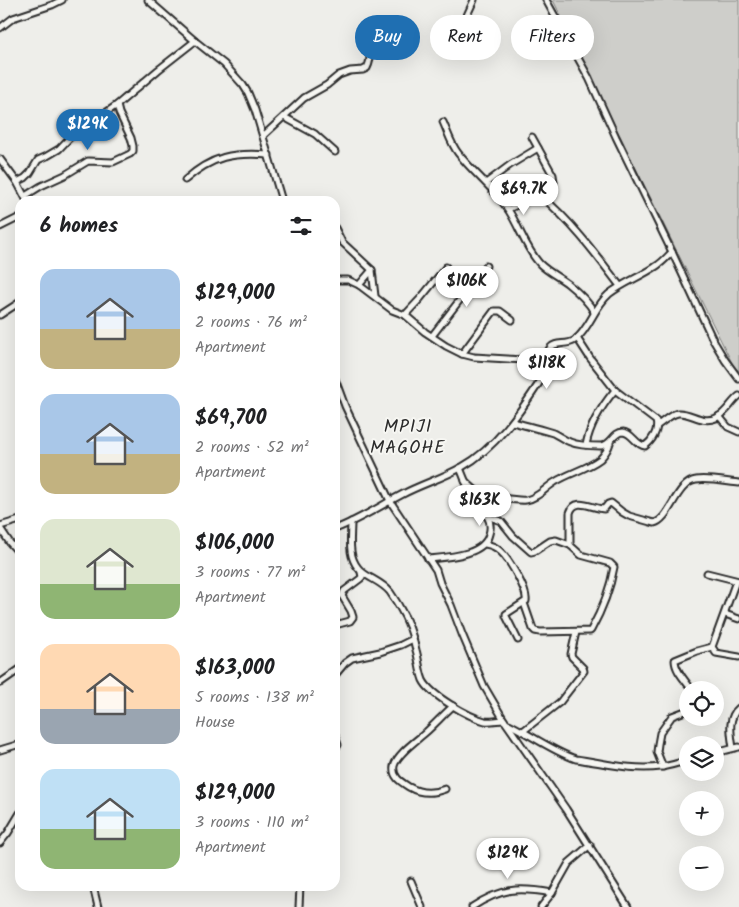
<!DOCTYPE html>
<meta charset="utf-8">
<style>
body{margin:0;font-family:Kalam,sans-serif;background:#f2f2f2;color:#202124;height:100vh;display:flex;flex-direction:column;font-size:19px;white-space:nowrap}
*{box-sizing:border-box;margin:0}
p{font-size:16px;color:#757577}
.icon{flex:none;width:28px;height:28px;fill:none;stroke:currentColor;stroke-width:2;stroke-linecap:round;stroke-linejoin:round}
.map{position:relative;flex:1;overflow:hidden}
.side{position:absolute;left:15px;top:196px;width:325px;height:695px;display:flex;flex-direction:column;background:#fff;border-radius:15px;box-shadow:0 5px 20px #0002}
.side>*{flex:none}
.banner{position:absolute;left:355px;top:15px;width:309px;height:45px;display:flex;gap:10px}
.buttons{position:absolute;left:679px;top:681px;display:grid;gap:10px}
.buttons a{display:grid;place-items:center;width:45px;height:45px;border-radius:50%;background:#fff;box-shadow:0 5px 20px #0002;font-size:25px}
.price{position:absolute;translate:-50% -42px;padding:0 11px;border-radius:18px;background:#fff;color:#222;font-size:16px;line-height:32px;filter:drop-shadow(0 1px 2px #0008)}
.price::after{content:'';position:absolute;left:50%;top:30px;width:15px;height:11px;margin-left:-8px;background:inherit;clip-path:polygon(0 0,100% 0,50% 100%)}
.price.selected{background:#1f6fb2;color:#fff}
ul{padding:0;list-style:none}
li{display:flex;align-items:center;gap:15px;height:125px;padding:0 25px}
li span{display:grid;place-items:center;flex:none;width:140px;height:100px;border-radius:15px;color:#555}
li>.icon{margin-inline-start:auto}
span .icon{width:60px;height:60px;fill:#fffc;stroke-width:1}
li b{font-size:21px}
h2{display:flex;justify-content:space-between;align-items:center;height:60px;padding:0 25px;font-size:21px}
.tag{padding:0 18px;border-radius:22px;background:#fff;box-shadow:0 5px 20px #0002;font-size:18px;line-height:45px}
.tag.selected{background:#1f6fb2;color:#fff}
.map>svg:first-child{display:block}
</style>
<div class="map">
<svg width="739" height="907" viewBox="0 0 739 907">
<rect width="100%" height="100%" fill="#eeeeea"/>
<filter id="ink" filterUnits="userSpaceOnUse"><feTurbulence type="fractalNoise" baseFrequency=".02" numOctaves="2"/><feDisplacementMap in="SourceGraphic" scale="10" xChannelSelector="R" yChannelSelector="G"/><feConvolveMatrix kernelMatrix="1 2 1 2 8 2 1 2 1" color-interpolation-filters="sRGB"/></filter>
<g filter="url(#ink)">
<polygon fill="#cececa" stroke="#7c7c7a" points="553,0 739,0 739,371 734,367"/>
<g fill="none" stroke-linecap="round" stroke-linejoin="round">
<defs>
<g id="minor">
<polyline points="148,0 195,41 224,64 243,85 248,93 255,110 282,201"/>
<polyline points="546,0 589,78 616,137 672,252 713,340 725,360 739,379"/>
<polyline points="463,24 474,0"/>
<polyline points="0,28 13,18 52,5 62,0"/>
<polyline points="284,117 315,134 335,152"/>
<path d="M443,122c5,11 8,22 15,31 15,20 35,34 49,55 12,17 18,40 33,56 8,8 19,13 28,20 10,8 20,17 26,28"/>
<path d="M263,136l41,-38 23,-13 12,-10 11,-4 13,-1 4,-2c6,-11 2,-24 -2,-36"/>
<polyline points="0,159 17,182 27,201"/>
<path d="M185,180c27,-24 48,-28 84,-25"/>
<polyline points="17,182 25,178 30,173 38,160 47,156 59,149 80,127 104,114 117,105 158,70 195,41"/>
<polyline points="486,183 510,165 538,148"/>
<path d="M539,194c32,27 56,59 81,92"/>
<polyline points="25,196 41,186 65,175 88,161 113,162 130,154 133,151 133,146 131,138 119,113 117,105"/>
<path d="M508,209c15,-7 35,-14 46,-27l-1,-7 -21,-38"/>
<polyline points="0,227 20,217"/>
<polyline points="335,228 342,242 372,270 375,296"/>
<polyline points="335,280 348,280 359,285 392,310 405,315 425,332 446,346 462,354 474,357 525,360 533,360 547,354"/>
<polyline points="359,285 372,270"/>
<polyline points="0,315 20,302"/>
<polyline points="405,315 420,299 446,267"/>
<polyline points="432,336 486,266"/>
<polyline points="462,354 494,311 500,311 512,320"/>
<polyline points="335,379 345,406 390,501 436,570 440,583 451,605 462,634 484,686 504,720 566,809 628,907"/>
<polyline points="719,416 728,427 739,432"/>
<path d="M512,422c13,3 27,7 41,11 6,3 11,7 17,9 9,4 21,4 31,4 11,-1 12,-14 22,-14 10,1 12,13 22,14 7,-5 14,-16 11,-25l-41,-31 -25,-32 -13,-20"/>
<path d="M658,425c6,-4 13,-11 20,-12 13,-1 23,11 38,5 10,-4 15,-16 23,-22"/>
<path d="M586,445c4,-21 15,-38 29,-55"/>
<path d="M465,481c5,4 9,9 15,12 8,3 37,8 46,7 12,-2 19,-12 29,-18 14,-9 32,-13 45,-23 5,-5 8,-9 10,-16"/>
<path d="M487,516l14,5 12,15 18,16 4,-1 15,-10 6,-1 14,5 11,10 29,8 4,4c-4,23 -12,43 -23,63l-1,1 -50,1 -5,-1 -2,-2 -9,-26"/>
<path d="M351,522c0,12 -2,24 1,34 6,22 26,21 38,36 2,3 8,12 10,16 8,13 13,28 16,42 3,10 3,20 7,30 7,15 46,37 62,41 6,1 13,-1 19,-1"/>
<polyline points="0,526 20,520"/>
<polyline points="0,528 10,543 20,554"/>
<path d="M335,529c24,-9 45,-23 68,-35 19,-10 40,-16 59,-27 33,-18 59,-56 79,-87 3,-4 5,-9 6,-14 1,-6 -1,-13 3,-18 5,-7 17,-2 25,-8 15,-12 19,-33 34,-46 14,-11 31,-17 46,-27 7,-4 12,-10 17,-15"/>
<path d="M485,544c6,1 11,3 15,7 9,8 28,40 26,50l-20,13v2l12,24"/>
<path d="M570,545v-32c5,-17 23,-4 34,-4l4,-5 3,-1 11,9 7,4 25,7c16,-3 22,-40 42,-43 11,-2 32,2 43,3"/>
<path d="M428,559c19,-2 56,-3 61,-25 2,-6 1,-13 -2,-18 -6,-9 -13,-17 -18,-26 -3,-7 -6,-15 -9,-22"/>
<polyline points="707,573 739,581"/>
<polyline points="736,581 712,647 716,653 739,657"/>
<polyline points="725,614 739,619"/>
<polyline points="335,625 350,621 353,617 351,611 342,596 344,591 360,579 362,577 361,572"/>
<polyline points="335,675 345,663 352,658 380,652 401,645 413,639"/>
<polyline points="0,683 20,669"/>
<path d="M692,690c-6,-9 -17,-19 -17,-30l22,-9 15,-4"/>
<path d="M509,724c22,11 45,28 67,35 29,4 56,12 85,8 9,-1 18,-4 27,-7"/>
<polyline points="523,731 560,702 584,671 583,668 572,657 571,654 576,632"/>
<polyline points="335,736 338,745"/>
<path d="M733,748c-2,-14 -6,-30 6,-40"/>
<polyline points="0,750 20,744"/>
<polyline points="715,753 739,747"/>
<polyline points="663,767 657,752 658,744 660,733 672,716 688,710"/>
<path d="M445,789c-13,5 -24,5 -36,-2 -8,-5 -17,-10 -15,-21 3,-12 22,-25 31,-33 10,-9 18,-18 28,-27"/>
<polyline points="0,843 8,833 20,813"/>
<polyline points="411,881 422,907"/>
<polyline points="93,886 98,907"/>
<polyline points="299,907 300,886"/>
<path d="M472,907c29,-19 46,-20 80,-14"/>
<polyline points="541,907 552,893 569,863 590,845"/>
</g>
</defs>
<use href="#minor" stroke="#2b2b2b" stroke-width="9"/>
<use href="#minor" stroke="#f6f6f2" stroke-width="5"/>
</g>
</g>
<g text-anchor="middle" stroke-width="4" stroke-linejoin="round" paint-order="stroke">
<g font-size="18" letter-spacing="1" fill="#2b2b2b" stroke="#f6f6f2">
<text x="408" y="432">MPIJI<tspan x="408" dy="21">MAGOHE</tspan></text>
</g>
</g>
</svg>
<div class="buttons">
<a><svg class="icon" aria-label="locate" viewBox="0 0 24 24"><circle cx="12" cy="12" r="6"/><path d="M12 2v4M12 18v4M2 12h4M18 12h4"/></svg></a>
<a><svg class="icon" aria-label="layers" viewBox="0 0 24 24"><path d="M12 4l9 5-9 5-9-5zM3 14l9 5 9-5"/></svg></a>
<a>+</a>
<a>−</a>
</div>
<b class="price selected" style="left:88px;top:151px">$129K</b>
<b class="price" style="left:524px;top:216px">$69.7K</b>
<b class="price" style="left:467px;top:308px">$106K</b>
<b class="price" style="left:547px;top:390px">$118K</b>
<b class="price" style="left:480px;top:527px">$163K</b>
<b class="price" style="left:508px;top:880px">$129K</b>
<div class="banner">
<a class="tag selected">Buy</a>
<a class="tag">Rent</a>
<a class="tag">Filters</a>
</div>
<section class="side">
<h2>6 homes<svg class="icon" aria-label="filters" viewBox="0 0 24 24"><path d="M4 7h16M4 17h16"/><circle cx="9" cy="7" r="2"/><circle cx="15" cy="17" r="2"/></svg></h2>
<ul>
<li><span style="background:linear-gradient(#a9c7e8 60%,#c2b280 0)"><svg class="icon" aria-label="home" viewBox="0 0 24 24"><path d="M3 11l9-7 9 7M6 9v11h12V9"/></svg></span><div><b>$129,000</b><p>2 rooms · 76 m²</p><p>Apartment</p></div></li>
<li><span style="background:linear-gradient(#a9c7e8 60%,#c2b280 0)"><svg class="icon" aria-label="home" viewBox="0 0 24 24"><path d="M3 11l9-7 9 7M6 9v11h12V9"/></svg></span><div><b>$69,700</b><p>2 rooms · 52 m²</p><p>Apartment</p></div></li>
<li><span style="background:linear-gradient(#dfe7d0 65%,#8fb573 0)"><svg class="icon" aria-label="home" viewBox="0 0 24 24"><path d="M3 11l9-7 9 7M6 9v11h12V9"/></svg></span><div><b>$106,000</b><p>3 rooms · 77 m²</p><p>Apartment</p></div></li>
<li><span style="background:linear-gradient(#ffd9b3 65%,#9aa5b1 0)"><svg class="icon" aria-label="home" viewBox="0 0 24 24"><path d="M3 11l9-7 9 7M6 9v11h12V9"/></svg></span><div><b>$163,000</b><p>5 rooms · 138 m²</p><p>House</p></div></li>
<li><span style="background:linear-gradient(#bfe0f5 60%,#8fb573 0)"><svg class="icon" aria-label="home" viewBox="0 0 24 24"><path d="M3 11l9-7 9 7M6 9v11h12V9"/></svg></span><div><b>$129,000</b><p>3 rooms · 110 m²</p><p>Apartment</p></div></li>
</ul>
</section>
</div>
